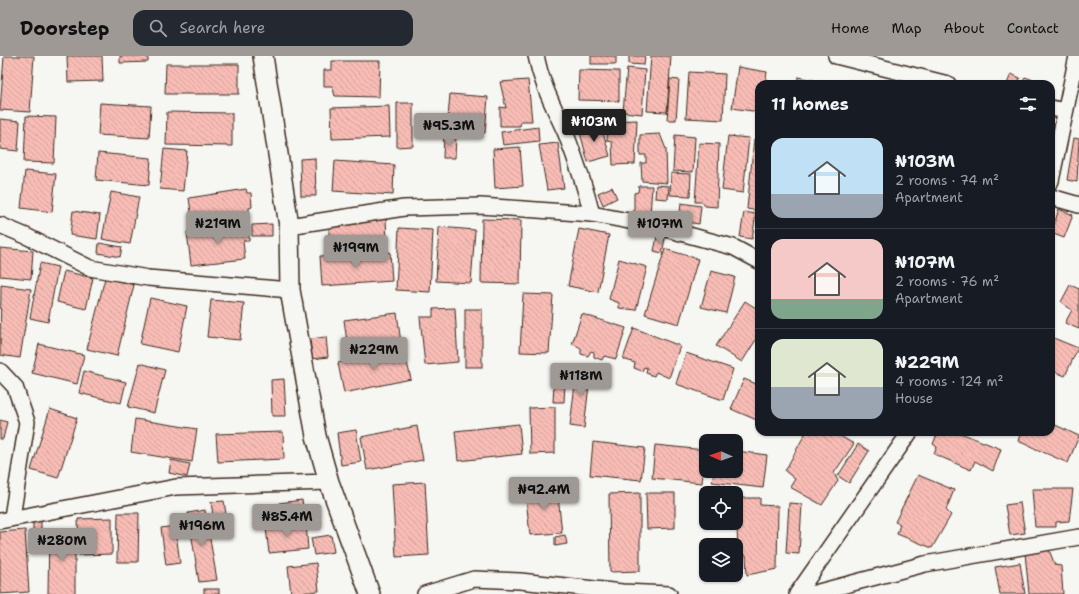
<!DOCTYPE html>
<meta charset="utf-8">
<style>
body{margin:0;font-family:"Shantell Sans",sans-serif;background:#242831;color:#f1f3f6;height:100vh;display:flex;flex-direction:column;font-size:15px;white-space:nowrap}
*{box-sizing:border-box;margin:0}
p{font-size:13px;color:#9ea1a6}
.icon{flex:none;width:22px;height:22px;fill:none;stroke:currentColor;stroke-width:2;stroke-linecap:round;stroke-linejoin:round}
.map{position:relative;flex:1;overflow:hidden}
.panel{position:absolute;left:755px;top:24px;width:300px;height:356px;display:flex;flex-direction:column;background:#171b24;border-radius:12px;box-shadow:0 1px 3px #0004}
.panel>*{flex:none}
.needle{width:26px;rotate:272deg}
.tools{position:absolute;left:699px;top:378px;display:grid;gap:8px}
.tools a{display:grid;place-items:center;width:44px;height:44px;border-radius:8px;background:#171b24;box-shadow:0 1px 3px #0004;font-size:20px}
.price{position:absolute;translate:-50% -34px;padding:0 9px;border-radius:4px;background:#9f9995;color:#111;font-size:13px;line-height:26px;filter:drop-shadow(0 1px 2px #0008)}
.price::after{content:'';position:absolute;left:50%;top:24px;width:12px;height:9px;margin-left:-6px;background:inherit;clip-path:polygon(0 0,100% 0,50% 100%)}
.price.on{background:#222;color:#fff}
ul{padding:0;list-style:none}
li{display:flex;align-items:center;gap:12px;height:100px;padding:0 16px}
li+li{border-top:1px solid #363941}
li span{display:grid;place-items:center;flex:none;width:112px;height:80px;border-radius:12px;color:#555}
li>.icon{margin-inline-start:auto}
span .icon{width:48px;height:48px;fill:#fffc;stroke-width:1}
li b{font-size:17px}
h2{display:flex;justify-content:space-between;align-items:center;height:48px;padding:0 16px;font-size:17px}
header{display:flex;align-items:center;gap:24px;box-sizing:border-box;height:56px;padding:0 20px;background:#9f9995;color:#111}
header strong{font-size:19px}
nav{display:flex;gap:22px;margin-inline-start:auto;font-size:14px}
.search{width:280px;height:36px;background:#242831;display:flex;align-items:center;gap:10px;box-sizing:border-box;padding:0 14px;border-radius:12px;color:#9ea1a6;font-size:15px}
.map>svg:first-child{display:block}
</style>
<header>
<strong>Doorstep</strong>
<div class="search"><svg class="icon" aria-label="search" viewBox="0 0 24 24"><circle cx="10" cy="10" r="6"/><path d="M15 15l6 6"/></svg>Search here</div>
<nav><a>Home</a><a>Map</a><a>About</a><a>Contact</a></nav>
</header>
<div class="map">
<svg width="1079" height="538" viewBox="0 0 1079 538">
<defs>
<pattern id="building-back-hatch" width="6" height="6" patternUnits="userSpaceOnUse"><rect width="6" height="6" fill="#f7bcb5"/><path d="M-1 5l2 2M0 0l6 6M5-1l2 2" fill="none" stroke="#d5a29b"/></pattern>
</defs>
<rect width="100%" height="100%" fill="#f6f6f2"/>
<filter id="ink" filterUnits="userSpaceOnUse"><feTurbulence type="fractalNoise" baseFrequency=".025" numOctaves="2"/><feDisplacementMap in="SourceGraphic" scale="8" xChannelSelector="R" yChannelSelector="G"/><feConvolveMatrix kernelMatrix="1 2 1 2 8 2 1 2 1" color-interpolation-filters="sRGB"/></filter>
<g filter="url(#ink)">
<g fill="url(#building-back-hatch)" stroke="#3b2a1e">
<polygon points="4,0 34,0 30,56 0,54"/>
<polygon points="67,0 102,0 103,25 68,26"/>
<polygon points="120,0 148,0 148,6 120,7"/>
<rect x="591" y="0" width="25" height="8"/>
<polygon points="629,0 645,0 644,9 629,8"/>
<polygon points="651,0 671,0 667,56 647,55"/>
<polygon points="332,5 380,5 379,41 335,40 332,30 324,30 324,14 332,14"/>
<polygon points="166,8 239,8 239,38 165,38"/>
<polygon points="738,11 767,16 765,28 759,28 759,56 732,52"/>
<polygon points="627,12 645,14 642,58 623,56"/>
<polygon points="579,14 619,15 619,45 578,44"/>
<polygon points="689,16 725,18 723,64 686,62"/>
<polygon points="1011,18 1020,22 1017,28 1007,28"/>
<polygon points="798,21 832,28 797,28"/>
<polygon points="1025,21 1036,25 1035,28 1022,28"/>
<polygon points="670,23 679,24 676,64 667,64"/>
<polygon points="528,24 532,65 521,65 520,70 500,70 500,51 506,52 500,26"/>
<polygon points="850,24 864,28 849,28"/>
<polygon points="450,38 488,41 485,77 447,74"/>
<polygon points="100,47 151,50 149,82 98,79"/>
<polygon points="397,47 413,47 413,90 397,91"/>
<polygon points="389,50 390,81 332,83 331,52"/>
<polygon points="167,56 232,57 232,90 166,89"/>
<polygon points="26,60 56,61 54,107 24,106"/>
<polygon points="0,63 20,65 18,95 0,93"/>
<polygon points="637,64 635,108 613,109 612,86 607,85 608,65"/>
<polygon points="600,67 610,100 588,106 579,73"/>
<polygon points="538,71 539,85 503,89 501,76"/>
<polygon points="660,78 666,93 667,127 642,125 641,107 646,107 646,99 640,99 640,79"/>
<polygon points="444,79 456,80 455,102 443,102"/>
<polygon points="675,79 695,81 693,116 673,115"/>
<polygon points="728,80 749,82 743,137 722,134"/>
<polygon points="1074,82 1079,83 1077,126 1067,124"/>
<polygon points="754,83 759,83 759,155 747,153"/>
<polygon points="558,87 564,132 547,134 539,89"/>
<polygon points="699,87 719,88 717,151 705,150 702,146 695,146"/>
<polygon points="520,91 523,130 495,132 493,93"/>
<polygon points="164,93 187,95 183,135 160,133"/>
<polygon points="98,97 151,102 149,129 96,124"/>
<polygon points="315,102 316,140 301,140 300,103"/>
<polygon points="335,105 394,109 393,139 333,135"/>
<polygon points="25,115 56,118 52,156 21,152"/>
<polygon points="671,117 691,118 690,140 670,139"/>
<polygon points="656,129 669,130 668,143 655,142"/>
<polygon points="639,130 652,130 650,160 634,158 634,137 638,136"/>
<polygon points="612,131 617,142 603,149 598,137"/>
<polygon points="246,133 247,137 251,137 252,151 249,152 249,156 244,156 244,163 193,170 189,142"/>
<polygon points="111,136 139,141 130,188 102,183"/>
<polygon points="681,147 701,150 699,168 679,165"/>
<polygon points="1059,153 1073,159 1064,182 1051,177"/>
<polygon points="73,155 100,159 97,183 70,179"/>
<polygon points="744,156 756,158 752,183 740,181"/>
<polygon points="386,162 387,187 329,190 329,164"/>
<polygon points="482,163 521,164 520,228 481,227"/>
<polygon points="272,168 272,180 252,180 252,169"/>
<polygon points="249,169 249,185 243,185 245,203 191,209 187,176"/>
<polygon points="439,171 475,174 471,227 436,225"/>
<polygon points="399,172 433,174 430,236 396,234"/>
<polygon points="579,173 609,179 598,236 568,230"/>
<polygon points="657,181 665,183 662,197 654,195"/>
<polygon points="99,187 122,191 120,201 98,197"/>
<polygon points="0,192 33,195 31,223 0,220"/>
<polygon points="665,193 698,203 679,268 645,258"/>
<polygon points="390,196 392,225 322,230 320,200"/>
<polygon points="619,203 647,211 636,254 619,252 619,247 609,243"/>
<polygon points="40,207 58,211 48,266 30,262"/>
<polygon points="64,215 93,222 86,253 57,246"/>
<polygon points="711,215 735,221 726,257 701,251"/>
<polygon points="105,222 134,229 117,300 87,293"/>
<polygon points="1,229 31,233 20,302 0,299"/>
<polygon points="1070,229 1079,233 1079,273 1065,267 1072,254 1061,246"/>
<polygon points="523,238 553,239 549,297 520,296"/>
<polygon points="150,242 187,250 178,296 140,288"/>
<polygon points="211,244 244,247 240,284 207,281"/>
<polygon points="745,245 759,254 759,279 742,306 716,290"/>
<polygon points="455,252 458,306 425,309 420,261 433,261 433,253"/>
<rect x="465" y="253" width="17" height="58"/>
<polygon points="397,257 401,287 348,293 344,264"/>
<polygon points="582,258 626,272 616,303 604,300 602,304 594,301 594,296 591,295 588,300 581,298 581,292 572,288"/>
<polygon points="634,272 680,290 669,322 656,316 654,320 646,317 647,312 644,311 642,315 634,312 635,307 623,303"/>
<polygon points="326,281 328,301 312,303 310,283"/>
<polygon points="1051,281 1078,292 1065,320 1051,314"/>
<polygon points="39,288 84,299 77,328 32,317"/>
<polygon points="404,294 411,323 344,337 338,307"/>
<polygon points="686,297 733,313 723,344 676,328"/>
<polygon points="140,307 165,314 154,357 128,351"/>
<polygon points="577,311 591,312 584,372 570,370"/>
<polygon points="84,315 126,326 121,347 79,337"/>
<polygon points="284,323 286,360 272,360 271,324"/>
<polygon points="744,323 759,329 759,365 731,353"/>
<polygon points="554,327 565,327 564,346 553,346"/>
<polygon points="555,351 555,397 530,398 529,352"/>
<polygon points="50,353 77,362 58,422 31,414"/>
<polygon points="135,363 197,373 192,406 131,396"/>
<polygon points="0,364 7,366 3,383 0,383"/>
<polygon points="1051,367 1079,380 1068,407 1018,385 1021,376 1051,376"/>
<polygon points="519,368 522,398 458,405 455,375"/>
<polygon points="417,370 423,404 367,414 361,381"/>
<polygon points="356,374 361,406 341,409 337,377"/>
<polygon points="283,376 284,403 218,406 216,378"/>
<polygon points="806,376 833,376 854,388 834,417 838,425 822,449 790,431 795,423 785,415"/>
<polygon points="938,376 958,376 1001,393 993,415 975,405 971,414 934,398 937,391 933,388"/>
<polygon points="593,386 645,392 641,424 590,419"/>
<polygon points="858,388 869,395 849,427 838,420"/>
<polygon points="655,389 705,394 702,427 652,422"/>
<polygon points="736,395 767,399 763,432 712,426 714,415 736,415"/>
<polygon points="171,404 190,408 187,421 169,417"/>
<polygon points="918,419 954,434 946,454 951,459 932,492 897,478 900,468 895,466"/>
<polygon points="425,426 429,499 396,501 392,428"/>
<polygon points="557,431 562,477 530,479 525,434"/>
<polygon points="1032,433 1073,433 1069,465 1056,466 1056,471 1035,471"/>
<polygon points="640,437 640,515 610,516 609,438"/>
<polygon points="646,437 675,437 675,472 647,473"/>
<polygon points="736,442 760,442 760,449 778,450 777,513 747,519 746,499 738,499"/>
<polygon points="302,444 304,457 281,461 279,447"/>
<polygon points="224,445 227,465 214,466 211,446"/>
<polygon points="789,447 802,448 799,498 786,497"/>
<polygon points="1020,447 1025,477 1010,479 1005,449"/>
<polygon points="205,454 217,524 199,526 188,457"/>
<polygon points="118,457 139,457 138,506 117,506"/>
<polygon points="112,462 112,498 79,499 78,463"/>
<rect x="33" y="465" width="8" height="23"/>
<polygon points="306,468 308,493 269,497 266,472"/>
<polygon points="175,470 180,507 166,509 161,472"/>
<polygon points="25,474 29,536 0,538 0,476"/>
<polygon points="49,474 75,474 75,538 48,538"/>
<polygon points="331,479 334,496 314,499 311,482"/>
<polygon points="565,479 567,488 555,490 555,481"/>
<polygon points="1049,494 1055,509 1061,510 1063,538 1029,538 1025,497"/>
<polygon points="316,507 319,535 291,538 288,510"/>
<polygon points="1020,507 1025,538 1000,538 995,511"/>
<rect x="204" y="533" width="15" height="5"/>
</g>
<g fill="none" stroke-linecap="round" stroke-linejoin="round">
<defs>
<g id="minor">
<path d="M536,0c6,30 18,51 30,78 10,26 19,53 26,80"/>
<polyline points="836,0 948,28"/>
<polyline points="1051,52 1065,55"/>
<polyline points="1051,125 1077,0"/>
<polyline points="1051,141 1079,149"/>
<polyline points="0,169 26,180 90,212 148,222 290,234"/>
<polyline points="289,170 404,152 481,150 592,158 655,170 733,191 759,205"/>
<polyline points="0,315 15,331 27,366 12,461"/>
<polyline points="0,465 176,431 329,426"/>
<polyline points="425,538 474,523 520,525 622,536 669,538"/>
<polyline points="797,538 910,376"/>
<polyline points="811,538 925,508 1079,481"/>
</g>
<polyline id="tertiary" points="263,0 289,170 290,234 316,380 329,426 370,538"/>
</defs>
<use href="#minor" stroke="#3b2a1e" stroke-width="18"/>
<use href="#tertiary" stroke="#3b2a1e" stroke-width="22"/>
<use href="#minor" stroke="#f6f6f2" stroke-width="15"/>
<use href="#tertiary" stroke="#f6f6f2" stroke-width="19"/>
</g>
</g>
</svg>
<div class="tools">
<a><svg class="needle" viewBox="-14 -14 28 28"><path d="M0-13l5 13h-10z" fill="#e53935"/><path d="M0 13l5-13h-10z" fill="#9ea1a6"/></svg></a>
<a><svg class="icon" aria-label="locate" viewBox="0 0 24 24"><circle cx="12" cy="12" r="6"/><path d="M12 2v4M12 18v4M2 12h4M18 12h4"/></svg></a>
<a><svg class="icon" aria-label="layers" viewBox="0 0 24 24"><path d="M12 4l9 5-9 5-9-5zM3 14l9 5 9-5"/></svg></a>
</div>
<b class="price on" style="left:594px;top:87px">₦103M</b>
<b class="price" style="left:449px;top:91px">₦95.3M</b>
<b class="price" style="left:218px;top:189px">₦219M</b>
<b class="price" style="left:660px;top:189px">₦107M</b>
<b class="price" style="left:356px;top:213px">₦199M</b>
<b class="price" style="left:374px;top:315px">₦229M</b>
<b class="price" style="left:581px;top:341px">₦118M</b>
<b class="price" style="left:544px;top:455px">₦92.4M</b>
<b class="price" style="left:287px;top:482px">₦85.4M</b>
<b class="price" style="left:202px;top:491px">₦196M</b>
<b class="price" style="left:62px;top:506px">₦280M</b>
<section class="panel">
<h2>11 homes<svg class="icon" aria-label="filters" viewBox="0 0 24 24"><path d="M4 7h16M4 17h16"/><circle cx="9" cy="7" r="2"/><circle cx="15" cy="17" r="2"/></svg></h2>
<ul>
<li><span style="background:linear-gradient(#bfe0f5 70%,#9aa5b1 0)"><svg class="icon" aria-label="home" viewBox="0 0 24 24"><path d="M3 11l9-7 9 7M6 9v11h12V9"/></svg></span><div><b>₦103M</b><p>2 rooms · 74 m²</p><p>Apartment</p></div></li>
<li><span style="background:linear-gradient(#f6c9c9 75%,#7fa58c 0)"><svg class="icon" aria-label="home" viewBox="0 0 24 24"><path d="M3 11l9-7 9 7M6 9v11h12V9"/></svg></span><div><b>₦107M</b><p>2 rooms · 76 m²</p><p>Apartment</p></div></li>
<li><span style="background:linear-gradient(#dfe7d0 60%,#9aa5b1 0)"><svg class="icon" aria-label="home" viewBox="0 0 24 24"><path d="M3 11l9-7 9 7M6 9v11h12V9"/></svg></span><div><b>₦229M</b><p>4 rooms · 124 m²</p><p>House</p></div></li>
</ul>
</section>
</div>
